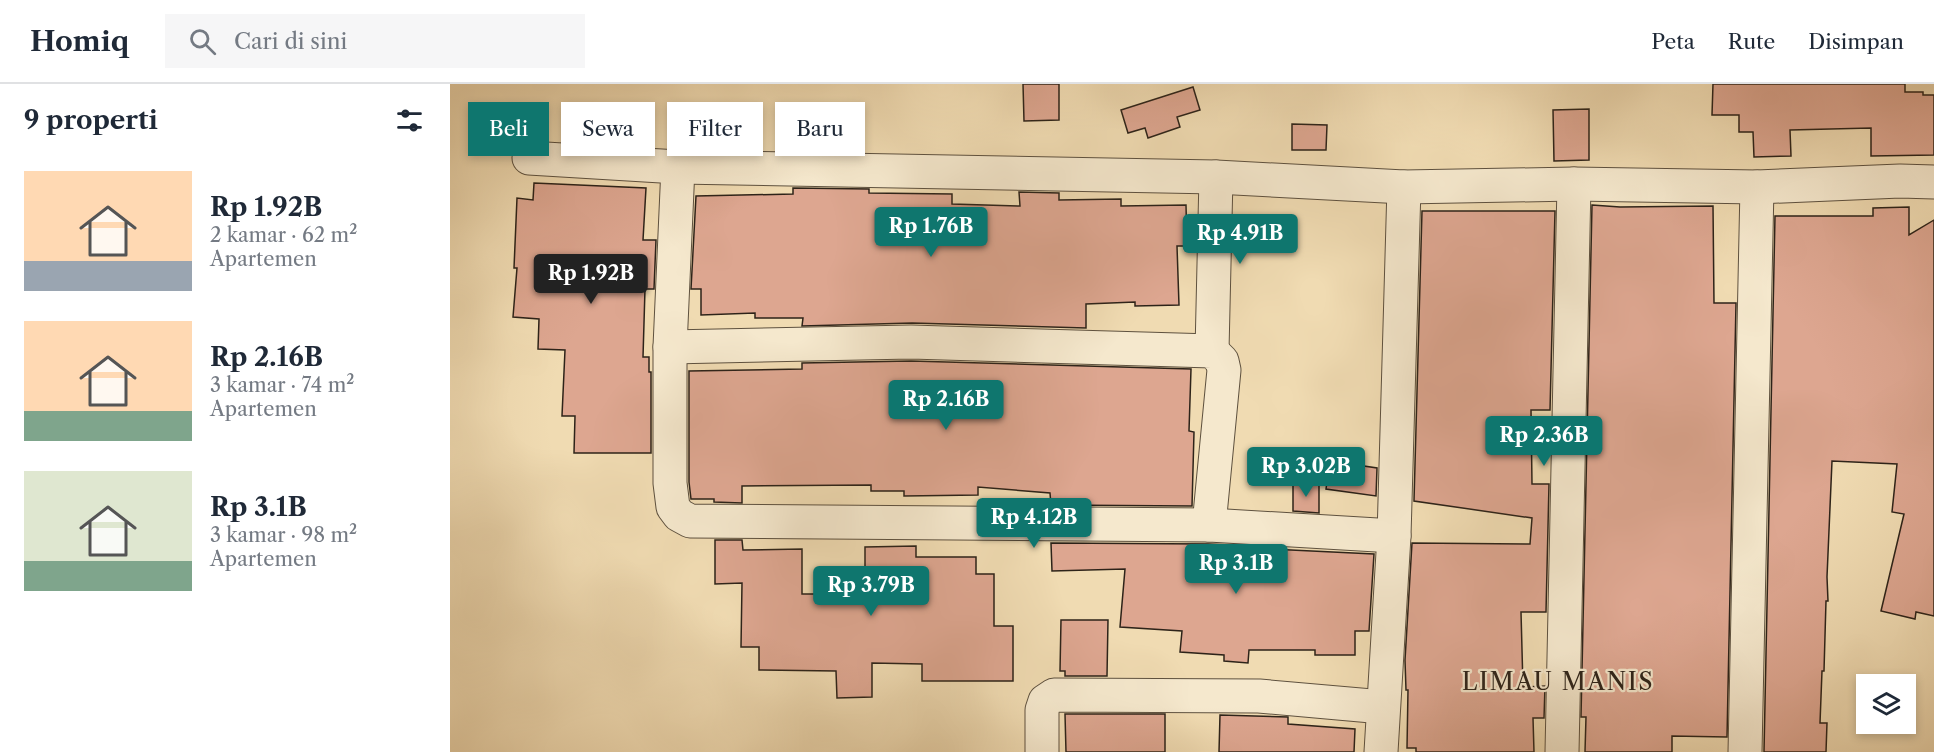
<!DOCTYPE html>
<html lang="id">
<meta charset="utf-8">
<style>
body{margin:0;font-family:"Libre Caslon Text",serif;background:#f6f6f7;color:#1f2937;height:100vh;display:flex;flex-direction:column;font-size:22px;white-space:nowrap}
*{box-sizing:border-box;margin:0}
p{font-size:20px;color:#747a83}
.icon{flex:none;width:33px;height:33px;fill:none;stroke:currentColor;stroke-width:2;stroke-linecap:round;stroke-linejoin:round}
.map{position:relative;flex:1;overflow:hidden}
.side{display:flex;flex-direction:column;background:#fff;width:450px}
.side>*{flex:none}
.guide{position:absolute;left:18px;top:18px;width:570px;height:54px;display:flex;gap:12px}
.buttons{position:absolute;left:1406px;top:590px;display:grid;gap:12px}
.buttons a{display:grid;place-items:center;width:60px;height:60px;border-radius:0px;background:#fff;box-shadow:0 3px 9px #0003;font-size:30px}
.price{position:absolute;translate:-50% -51px;padding:0 14px;border-radius:6px;background:#0f766e;color:#fff;font-size:20px;line-height:39px;filter:drop-shadow(0 2px 3px #0008)}
.price::after{content:'';position:absolute;left:50%;top:36px;width:18px;height:14px;margin-left:-9px;background:inherit;clip-path:polygon(0 0,100% 0,50% 100%)}
.price.on{background:#222;color:#fff}
ul{padding:0;list-style:none}
li{display:flex;align-items:center;gap:18px;height:150px;padding:0 24px}
li span{display:grid;place-items:center;flex:none;width:168px;height:120px;border-radius:0px;color:#555}
li>.icon{margin-inline-start:auto}
span .icon{width:72px;height:72px;fill:#fffc;stroke-width:1}
li b{font-size:26px}
h2{display:flex;justify-content:space-between;align-items:center;height:72px;padding:0 24px;font-size:26px}
.pill{padding:0 21px;border-radius:0px;background:#fff;box-shadow:0 3px 9px #0003;font-size:21px;line-height:54px}
.pill.on{background:#0f766e;color:#fff}
header{display:flex;align-items:center;gap:36px;box-sizing:border-box;height:84px;padding:0 30px;background:#fff;border-bottom:2px solid #e0e1e3}
header strong{font-size:28px}
nav{display:flex;gap:33px;margin-inline-start:auto;font-size:21px}
.search{width:420px;height:54px;background:#f6f6f7;display:flex;align-items:center;gap:15px;box-sizing:border-box;padding:0 21px;border-radius:0px;color:#747a83;font-size:22px}
main{display:flex;flex:1;min-height:0}
.map>svg:first-child{display:block}
</style>
<header>
<strong>Homiq</strong>
<div class="search"><svg class="icon" aria-label="search" viewBox="0 0 24 24"><circle cx="10" cy="10" r="6"/><path d="M15 15l6 6"/></svg>Cari di sini</div>
<nav><a>Peta</a><a>Rute</a><a>Disimpan</a></nav>
</header>
<main>
<section class="side">
<h2>9 properti<svg class="icon" aria-label="filters" viewBox="0 0 24 24"><path d="M4 7h16M4 17h16"/><circle cx="9" cy="7" r="2"/><circle cx="15" cy="17" r="2"/></svg></h2>
<ul>
<li><span style="background:linear-gradient(#ffd9b3 75%,#9aa5b1 0)"><svg class="icon" aria-label="home" viewBox="0 0 24 24"><path d="M3 11l9-7 9 7M6 9v11h12V9"/></svg></span><div><b>Rp 1.92B</b><p>2 kamar · 62 m²</p><p>Apartemen</p></div></li>
<li><span style="background:linear-gradient(#ffd9b3 75%,#7fa58c 0)"><svg class="icon" aria-label="home" viewBox="0 0 24 24"><path d="M3 11l9-7 9 7M6 9v11h12V9"/></svg></span><div><b>Rp 2.16B</b><p>3 kamar · 74 m²</p><p>Apartemen</p></div></li>
<li><span style="background:linear-gradient(#dfe7d0 75%,#7fa58c 0)"><svg class="icon" aria-label="home" viewBox="0 0 24 24"><path d="M3 11l9-7 9 7M6 9v11h12V9"/></svg></span><div><b>Rp 3.1B</b><p>3 kamar · 98 m²</p><p>Apartemen</p></div></li>
</ul>
</section>
<div class="map">
<svg width="1484" height="668" viewBox="0 0 1484 668">
<rect width="100%" height="100%" fill="#f0dbb2"/>
<filter id="stains"><feTurbulence type="fractalNoise" baseFrequency=".00333" numOctaves="4"/><feColorMatrix values="0 0 0 0 .2 0 0 0 0 .09 0 0 0 0 .02 0 0 0 .5 -.17"/></filter>
<radialGradient id="worn" r=".72"><stop offset=".6" stop-color="#630" stop-opacity="0"/><stop offset="1" stop-color="#630" stop-opacity=".3"/></radialGradient>
<g fill="#dda690" stroke="#2d2319" stroke-width="1.5">
<polygon points="573,0 609,0 609,36 574,37"/>
<polygon points="1263,0 1455,0 1455,8 1473,8 1473,11 1484,11 1484,71 1421,72 1421,44 1340,46 1341,72 1304,73 1303,48 1289,48 1289,31 1262,31"/>
<polygon points="743,3 750,26 727,33 730,43 698,54 695,44 678,49 671,26"/>
<polygon points="1139,25 1139,76 1104,77 1103,26"/>
<polygon points="842,40 877,41 876,66 842,66"/>
<polygon points="84,99 196,104 193,156 206,156 204,205 195,205 193,273 199,273 199,288 201,288 201,369 124,369 125,332 112,332 115,266 88,265 89,235 63,233 67,184 64,184 67,114 83,116"/>
<polygon points="343,104 419,105 419,109 502,110 502,120 570,122 569,108 609,109 609,116 671,115 671,122 736,121 737,162 727,162 729,221 685,222 685,218 636,220 636,244 462,239 352,242 353,234 305,234 305,229 251,231 251,205 241,205 246,112 343,110"/>
<polygon points="1142,121 1170,123 1263,122 1264,219 1286,219 1277,653 1222,652 1222,668 1135,668 1136,633 1131,633"/>
<polygon points="1459,123 1459,151 1484,136 1484,532 1466,528 1465,535 1431,527 1454,430 1442,428 1447,380 1382,377 1377,493 1378,517 1376,517 1374,587 1372,587 1370,639 1377,639 1376,668 1314,668 1325,132 1423,132 1423,124"/>
<polygon points="972,127 1105,127 1100,326 1081,326 1082,400 1099,400 1096,528 1071,528 1073,603 1095,602 1094,634 1083,634 1084,668 966,668 966,664 957,664 958,606 956,606 955,576 962,459 1080,460 1082,434 964,417"/>
<polygon points="461,277 741,285 739,347 744,348 742,422 601,421 600,409 528,403 528,411 454,412 454,407 421,407 421,401 292,402 292,419 264,418 264,415 241,415 239,398 239,287 352,285 352,279"/>
<polygon points="880,377 927,384 926,412 876,405"/>
<polygon points="843,399 869,399 869,429 843,427"/>
<polygon points="265,456 292,456 293,466 352,465 352,510 415,510 415,463 466,462 466,473 526,473 526,490 544,490 544,542 563,542 563,597 472,597 472,580 422,579 422,613 387,614 386,587 309,586 309,563 291,563 292,499 265,500"/>
<polygon points="601,459 758,460 780,461 780,463 924,470 919,547 905,547 905,571 865,571 865,566 799,566 798,579 774,577 774,571 730,568 732,547 670,543 675,485 602,487"/>
<polygon points="611,536 658,536 657,592 615,592 615,587 610,587"/>
<polygon points="615,630 715,630 715,668 616,668"/>
<polygon points="770,631 838,633 838,640 905,645 904,668 769,668"/>
</g>
<g fill="none" stroke-linecap="round" stroke-linejoin="round">
<defs>
<g id="minor">
<polyline points="79,74 228,83 766,93 954,103 1124,100 1307,103 1450,97 1484,98"/>
<polyline points="228,83 220,263 220,399 223,423 229,431 240,437 759,441 944,452 954,103"/>
<polyline points="220,263 461,258 762,267 772,277 774,286 759,441"/>
<polyline points="762,267 766,93"/>
<polyline points="592,668 592,626 595,617 604,611 809,612 933,623"/>
<polyline points="931,668 944,452"/>
<polyline points="1112,668 1124,100"/>
<polyline points="1295,668 1307,103"/>
</g>
</defs>
<use href="#minor" stroke="#5e513f" stroke-width="35"/>
<use href="#minor" stroke="#f5e8cd" stroke-width="33"/>
</g>
<g text-anchor="middle" stroke-width="4.5" stroke-linejoin="round" paint-order="stroke">
<g font-size="24" letter-spacing="1.5" fill="#2d2319" stroke="#f5e8cd">
<text x="1108" y="606">LIMAU MANIS</text>
</g>
</g>
<rect width="100%" height="100%" filter="url(#stains)"/>
<rect width="100%" height="100%" fill="url(#worn)"/>
</svg>
<div class="buttons">
<a><svg class="icon" aria-label="layers" viewBox="0 0 24 24"><path d="M12 4l9 5-9 5-9-5zM3 14l9 5 9-5"/></svg></a>
</div>
<b class="price" style="left:481px;top:174px">Rp 1.76B</b>
<b class="price" style="left:790px;top:181px">Rp 4.91B</b>
<b class="price on" style="left:141px;top:221px">Rp 1.92B</b>
<b class="price" style="left:496px;top:347px">Rp 2.16B</b>
<b class="price" style="left:1094px;top:383px">Rp 2.36B</b>
<b class="price" style="left:856px;top:414px">Rp 3.02B</b>
<b class="price" style="left:584px;top:465px">Rp 4.12B</b>
<b class="price" style="left:786px;top:511px">Rp 3.1B</b>
<b class="price" style="left:421px;top:533px">Rp 3.79B</b>
<div class="guide">
<a class="pill on">Beli</a>
<a class="pill">Sewa</a>
<a class="pill">Filter</a>
<a class="pill">Baru</a>
</div>
</div>
</main>
